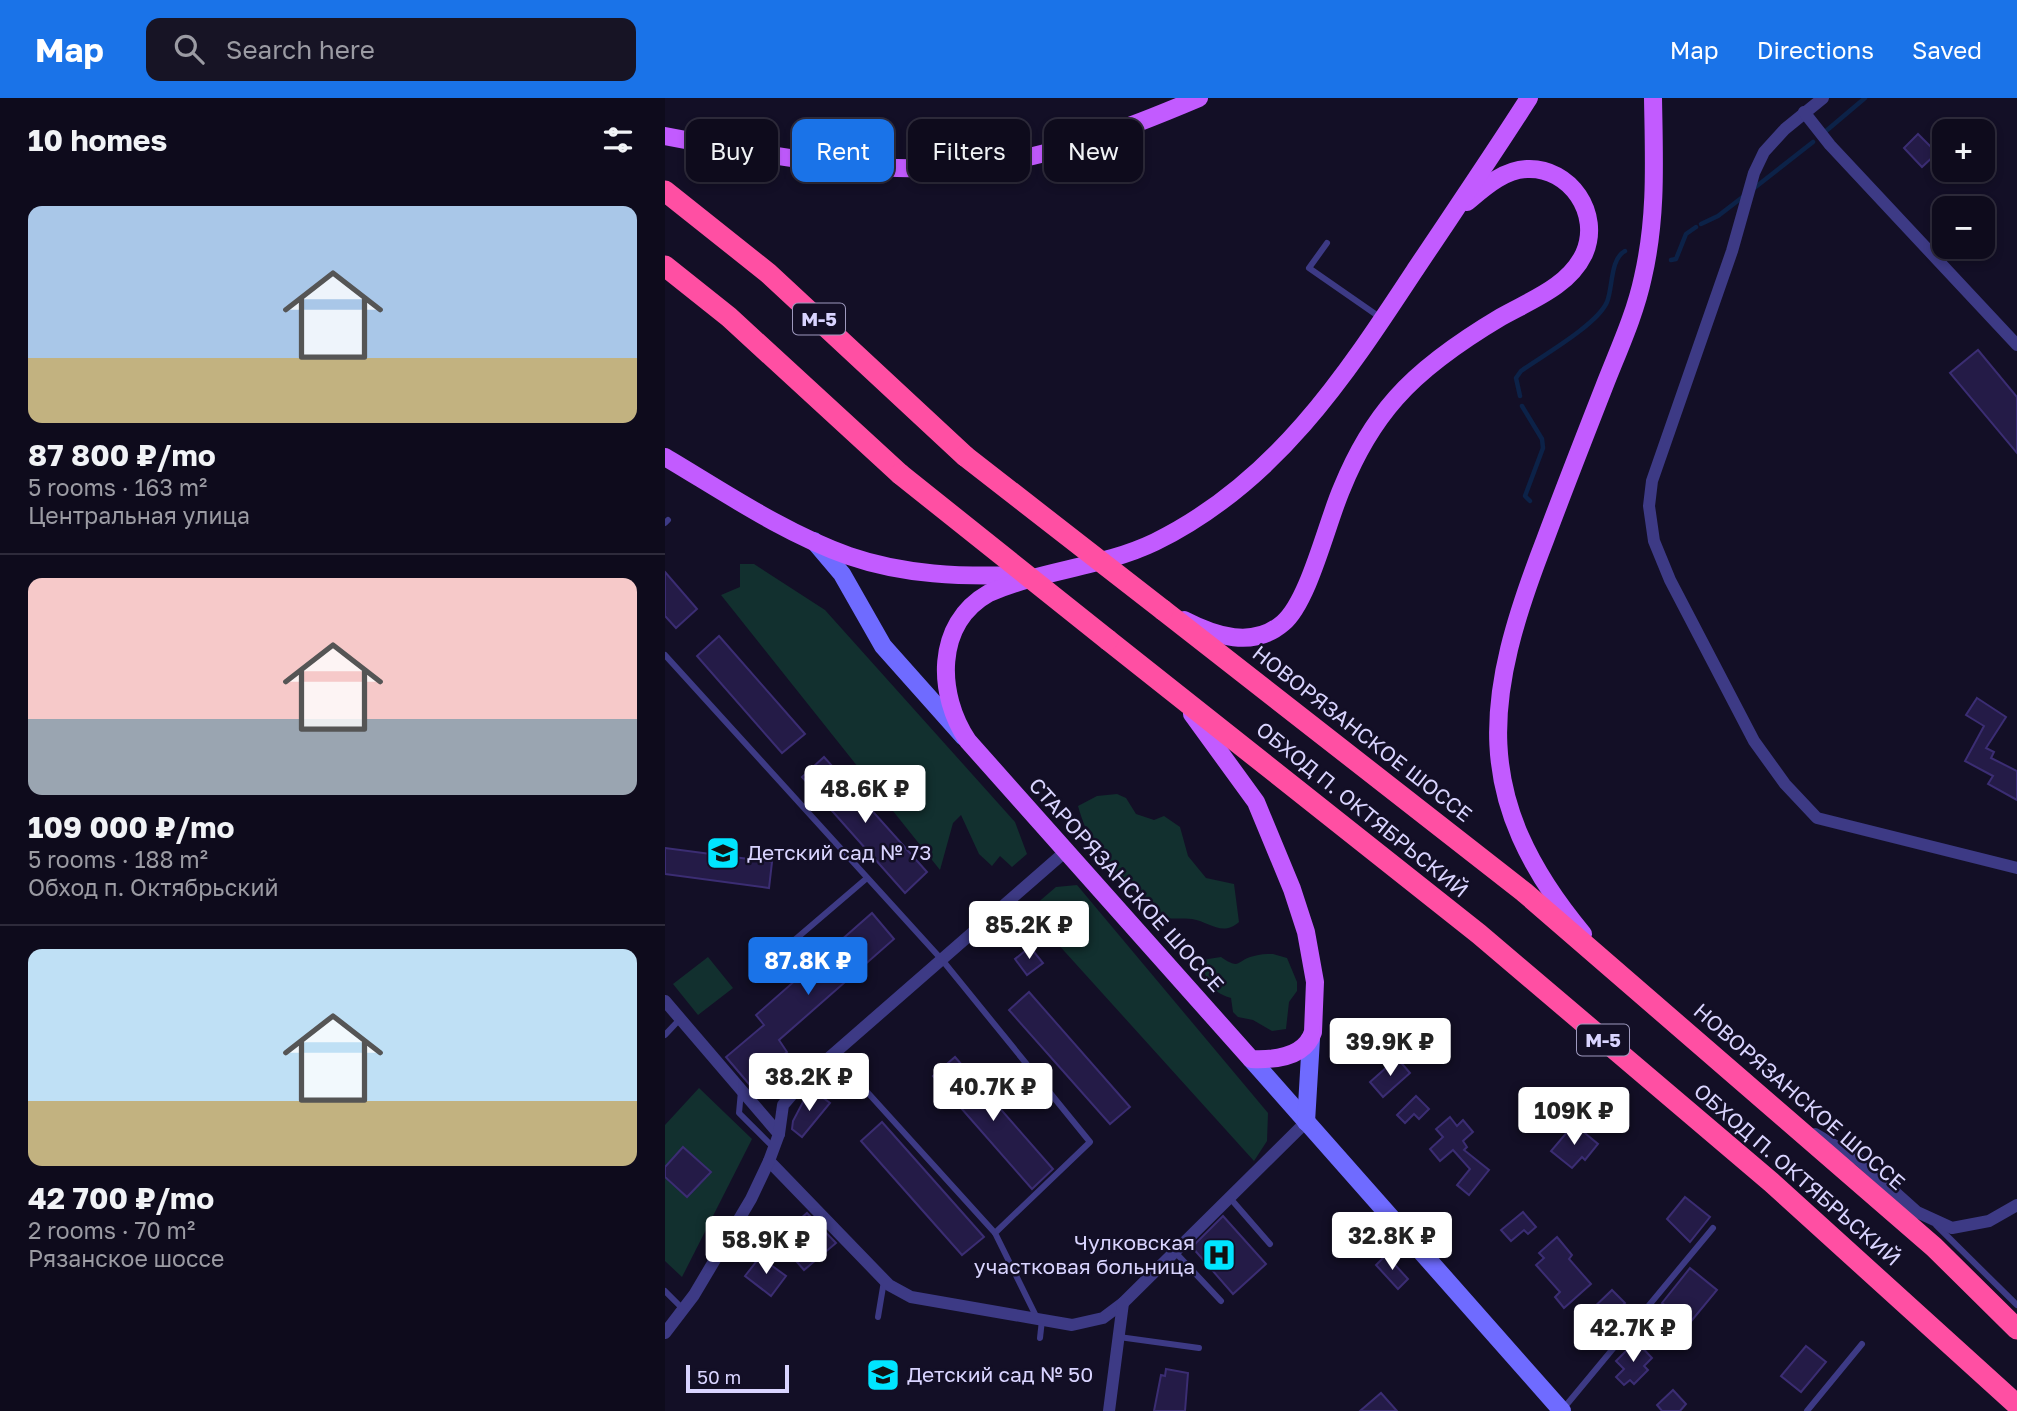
<!DOCTYPE html>
<meta charset="utf-8">
<style>
body{margin:0;font-family:"Golos Text",sans-serif;background:#171425;color:#f1f3f6;height:100vh;display:flex;flex-direction:column;font-size:26px;white-space:nowrap}
*{box-sizing:border-box;margin:0}
p{font-size:23px;color:#9b9ba3}
.icon{flex:none;width:38px;height:38px;fill:none;stroke:currentColor;stroke-width:2;stroke-linecap:round;stroke-linejoin:round}
.map{position:relative;flex:1;overflow:hidden}
.side{display:flex;flex-direction:column;background:#0e0b1c;width:665px}
.side>*{flex:none}
.hud{position:absolute;left:21px;top:21px;width:665px;height:63px;display:flex;gap:14px}
.fabs{position:absolute;left:1267px;top:21px;display:grid;gap:14px}
.fabs a{display:grid;place-items:center;width:63px;height:63px;border-radius:14px;background:#0e0b1c;box-shadow:0 4px 10px #0003,0 0 0 2px #2e2b3b;font-size:35px}
.scale{position:absolute;left:21px;bottom:18px;width:103px;box-sizing:border-box;padding-left:7px;border:4px solid #d9d4ff;border-top:0;font-size:19px;line-height:24px;white-space:nowrap;color:#d9d4ff;-webkit-text-stroke:5px #130f26;paint-order:stroke}
.price{position:absolute;translate:-50% -60px;padding:0 16px;border-radius:7px;background:#fff;color:#222;font-size:23px;line-height:46px;filter:drop-shadow(0 2px 4px #0008)}
.price::after{content:'';position:absolute;left:50%;top:42px;width:21px;height:16px;margin-left:-10px;background:inherit;clip-path:polygon(0 0,100% 0,50% 100%)}
.price.selected{background:#1a73e8;color:#fff}
ul{padding:0;list-style:none}
li{display:grid;align-content:center;gap:14px;height:371px;padding:0 28px}
li+li{border-top:2px solid #2e2b3b}
li span{display:grid;place-items:center;height:217px;border-radius:14px;color:#555}
li>.icon{margin-inline-start:auto}
span .icon{width:126px;height:126px;fill:#fffc;stroke-width:1}
li b{font-size:30px}
h2{display:flex;justify-content:space-between;align-items:center;height:84px;padding:0 28px;font-size:30px}
.pill{padding:0 24px;border-radius:14px;background:#0e0b1c;box-shadow:0 4px 10px #0003,0 0 0 2px #2e2b3b;font-size:24px;line-height:63px}
.pill.selected{background:#1a73e8;color:#fff}
header{display:flex;align-items:center;gap:42px;box-sizing:border-box;height:98px;padding:0 35px;background:#1a73e8;color:#fff}
header strong{font-size:33px}
nav{display:flex;gap:38px;margin-inline-start:auto;font-size:24px}
.search{width:490px;height:63px;background:#171425;display:flex;align-items:center;gap:18px;box-sizing:border-box;padding:0 24px;border-radius:14px;color:#9b9ba3;font-size:26px}
main{display:flex;flex:1;min-height:0}
.map>svg:first-child{display:block}
</style>
<header>
<strong>Map</strong>
<div class="search"><svg class="icon" aria-label="search" viewBox="0 0 24 24"><circle cx="10" cy="10" r="6"/><path d="M15 15l6 6"/></svg>Search here</div>
<nav><a>Map</a><a>Directions</a><a>Saved</a></nav>
</header>
<main>
<section class="side">
<h2>10 homes<svg class="icon" aria-label="filters" viewBox="0 0 24 24"><path d="M4 7h16M4 17h16"/><circle cx="9" cy="7" r="2"/><circle cx="15" cy="17" r="2"/></svg></h2>
<ul>
<li><span style="background:linear-gradient(#a9c7e8 70%,#c2b280 0)"><svg class="icon" aria-label="home" viewBox="0 0 24 24"><path d="M3 11l9-7 9 7M6 9v11h12V9"/></svg></span><div><b>87 800 ₽/mo</b><p>5 rooms · 163 m²</p><p>Центральная улица</p></div></li>
<li><span style="background:linear-gradient(#f6c9c9 65%,#9aa5b1 0)"><svg class="icon" aria-label="home" viewBox="0 0 24 24"><path d="M3 11l9-7 9 7M6 9v11h12V9"/></svg></span><div><b>109 000 ₽/mo</b><p>5 rooms · 188 m²</p><p>Обход п. Октябрьский</p></div></li>
<li><span style="background:linear-gradient(#bfe0f5 70%,#c2b280 0)"><svg class="icon" aria-label="home" viewBox="0 0 24 24"><path d="M3 11l9-7 9 7M6 9v11h12V9"/></svg></span><div><b>42 700 ₽/mo</b><p>2 rooms · 70 m²</p><p>Рязанское шоссе</p></div></li>
</ul>
</section>
<div class="map">
<svg width="1352" height="1313" viewBox="0 0 1352 1313">
<rect width="100%" height="100%" fill="#130f26"/>
<g fill="#12302f">
<polygon points="75,466 89,466 160,512 350,724 362,756 347,769 335,758 327,768 314,756 296,717 288,725 275,772 56,497 75,489"/>
<path d="M452,696l9,4 10,16 18,6 10,-4 16,11 8,29 18,22 28,6 5,38c-17,15 -29,0 -47,-3 -9,-1 -19,0 -28,-1l-16,-17 -33,-24c-3,-12 -9,-15 -16,-24 -9,-13 -17,-32 -21,-47l19,-10z"/>
<polygon points="412,787 603,1015 602,1043 589,1063 363,813 391,789"/>
<path d="M608,856l14,4 10,24v9l-8,11 -3,27 -14,2 -19,-11 -15,-3 -5,-5 -2,-14c-22,-7 -25,-17 -29,-38l19,-3c20,14 15,3 33,-1 6,-2 13,-2 19,-2z"/>
<polygon points="43,859 68,890 33,917 8,886"/>
<polygon points="34,990 87,1041 17,1179 0,1163 0,1027"/>
</g>
<g fill="none" stroke-linecap="round" stroke-linejoin="round">
<g stroke="#0c2248" stroke-width="4.5">
<polyline points="1161,33 1200,0"/>
<polyline points="1088,91 1148,44"/>
<polyline points="1036,126 1053,118 1079,98"/>
<polyline points="1006,162 1011,161 1021,136 1031,129"/>
<path d="M855,298l-4,-18 5,-7c21,-15 76,-46 86,-69 6,-15 3,-43 18,-51"/>
<polyline points="857,308 877,341 878,350 860,398 865,403"/>
</g>
</g>
<g fill="#241b47" stroke="#3b2d73" stroke-width="2">
<polygon points="1253,36 1272,55 1257,69 1239,50"/>
<polygon points="1313,252 1352,299 1352,355 1285,275"/>
<polygon points="0,474 32,511 11,530 0,518"/>
<polygon points="54,538 140,636 117,655 32,558"/>
<polygon points="1312,600 1341,619 1321,650 1329,654 1326,660 1352,673 1352,702 1323,686 1328,678 1300,663 1319,628 1301,617"/>
<polygon points="159,659 262,774 240,795 137,679"/>
<polygon points="0,750 107,764 104,790 0,776"/>
<polygon points="207,815 229,841 114,942 122,954 84,986 61,959 99,927 91,917"/>
<polygon points="365,849 378,865 362,877 350,861"/>
<polygon points="364,894 465,1009 445,1026 344,912"/>
<polygon points="290,959 388,1071 367,1091 268,978"/>
<polygon points="732,960 745,975 718,999 705,984"/>
<polygon points="149,993 165,1005 137,1039 127,1031 128,1023 139,1002"/>
<polygon points="751,998 764,1011 754,1021 749,1016 740,1025 732,1017"/>
<polygon points="785,1019 792,1028 798,1022 808,1034 798,1043 802,1049 799,1052 824,1072 804,1097 792,1087 805,1071 788,1052 775,1063 765,1051 778,1039 771,1031"/>
<polygon points="217,1024 319,1139 297,1157 196,1043"/>
<polygon points="909,1026 933,1046 920,1062 917,1059 907,1070 886,1053"/>
<polygon points="18,1049 46,1074 22,1099 0,1079 0,1069"/>
<polygon points="1020,1099 1045,1119 1025,1144 1002,1121"/>
<polygon points="858,1114 871,1129 863,1136 859,1132 846,1143 836,1132"/>
<polygon points="142,1115 171,1145 139,1172 112,1141"/>
<polygon points="558,1118 601,1166 568,1196 527,1149"/>
<polygon points="892,1139 907,1157 904,1161 926,1186 899,1210 890,1199 895,1194 871,1167 879,1160 874,1155"/>
<polygon points="721,1157 743,1181 733,1191 711,1167"/>
<polygon points="95,1159 121,1178 106,1198 80,1178"/>
<polygon points="1025,1170 1052,1192 1023,1227 997,1205"/>
<polygon points="947,1192 960,1205 926,1238 918,1229 927,1221 922,1216"/>
<polygon points="971,1243 987,1260 979,1268 983,1272 969,1286 965,1282 959,1287 951,1279 959,1271 951,1263"/>
<polygon points="1141,1248 1161,1264 1136,1294 1116,1278"/>
<polygon points="501,1271 523,1275 520,1313 489,1313 496,1277 500,1278"/>
<polygon points="1008,1292 1021,1306 1015,1313 997,1313 992,1307"/>
<polygon points="716,1295 732,1313 695,1313"/>
</g>
<g fill="none" stroke-linecap="round" stroke-linejoin="round">
<g stroke="#3d3a85" stroke-width="6">
<polyline points="662,145 644,170 716,220"/>
<polyline points="0,425 3,422"/>
<polyline points="0,557 278,863 425,1044 330,1135 372,1220"/>
<polyline points="105,863 202,780"/>
<polyline points="0,937 15,921"/>
<polyline points="151,971 170,991 194,985 330,1135"/>
<polyline points="76,993 74,1015 109,1050"/>
<polyline points="565,1100 605,1146"/>
<polyline points="1271,1127 1352,1207"/>
<polyline points="510,1154 556,1203"/>
<polyline points="0,1193 18,1211"/>
<polyline points="213,1219 219,1183"/>
<polyline points="454,1239 534,1250"/>
<polyline points="375,1240 377,1222"/>
<polyline points="898,1311 1048,1130"/>
<polyline points="1142,1313 1197,1246"/>
</g>
<g stroke="#3d3a85" stroke-width="12">
<polyline points="1158,0 1120,31 1099,54 1089,75 1067,153 987,383 984,408 989,443 1005,482 1089,643 1120,686 1152,720 1352,770"/>
<polyline points="1139,14 1165,47 1352,247"/>
<polyline points="0,903 114,1036"/>
<polyline points="1150,1036 1194,1062 1252,1114 1287,1130 1324,1123 1352,1107"/>
<polyline points="104,1063 224,1187 246,1199 407,1227 438,1220 458,1205 641,1024"/>
<polyline points="0,1235 29,1197 86,1101 104,1063 114,1036 118,1007 142,979 401,753"/>
<polyline points="444,1313 458,1205"/>
</g>
<g stroke="#6f6bff" stroke-width="18">
<polyline points="149,443 177,476 218,548 299,639"/>
<polyline points="586,961 897,1313"/>
<polyline points="641,1024 646,941"/>
</g>
<g stroke="#c25bff" stroke-width="18">
<path d="M0,38c99,19 199,38 301,31 80,-7 160,-38 233,-69"/>
<path d="M0,359c59,35 119,76 184,99 55,19 113,21 170,19"/>
<path d="M519,522c31,16 69,29 99,3 26,-22 44,-101 59,-135 13,-32 31,-64 54,-90 29,-33 68,-59 105,-81 30,-17 67,-30 83,-63 18,-40 -14,-87 -57,-85 -24,1 -43,19 -60,33"/>
<path d="M527,616l64,88 36,87 14,43 9,50 -2,50c-8,26 -40,28 -62,27l-283,-318c-31,-46 -34,-117 21,-148 53,-23 114,-26 166,-51 120,-59 189,-164 260,-272 38,-57 77,-114 114,-172"/>
<path d="M918,836c-114,-137 -99,-237 -38,-394 19,-51 39,-102 59,-153 14,-36 31,-72 39,-110 14,-61 11,-117 10,-179"/>
</g>
<g stroke="#ff4fa3" stroke-width="21">
<polyline points="0,93 103,175 300,358"/>
<polyline points="0,168 64,219 235,376"/>
<polyline points="498,512 859,794 1269,1149 1352,1231"/>
<polyline points="443,542 814,836 1106,1084 1352,1307"/>
</g>
<g stroke="#ff4fa3" stroke-width="21">
<polyline points="300,358 498,512"/>
<polyline points="235,376 443,542"/>
</g>
</g>
<defs>
<symbol id="school-square" viewBox="-11 -11 22 22"><rect x="-9" y="-9" width="18" height="18" rx="4" fill="#00e5ff" stroke="#130f26"/><path d="M0-5L7-2L0 1L-7-2ZM-4 1L0 2.5L4 1V4Q0 6-4 4Z" fill="#111"/></symbol>
<symbol id="hospital-square" viewBox="-11 -11 22 22"><rect x="-9" y="-9" width="18" height="18" rx="4" fill="#00e5ff" stroke="#130f26"/><path d="M-5-5h3v3.5h4V-5h3V5h-3V1.5h-4V5h-3Z" fill="#111"/></symbol>
</defs>
<g fill-rule="evenodd">
<use href="#school-square" x="39" y="736" width="38" height="38"/>
<use href="#hospital-square" x="535" y="1138" width="38" height="38"/>
<use href="#school-square" x="199" y="1258" width="38" height="38"/>
</g>
<g text-anchor="middle" stroke-width="5" stroke-linejoin="round" paint-order="stroke">
<g fill="#130f26" stroke="#9e99be" stroke-width="2">
<rect x="128" y="205.5" width="52" height="31" rx="5"/>
<rect x="912" y="926.5" width="52" height="31" rx="5"/>
</g>
<g font-size="19" font-weight="bold" fill="#d9d4ff">
<text x="154" y="228">М-5</text>
<text x="938" y="949">М-5</text>
</g>
<g font-size="21" fill="#d9d4ff" stroke="#130f26">
<text transform="translate(697 636) rotate(38)" y="7">НОВОРЯЗАНСКОЕ ШОССЕ</text>
<text transform="translate(697 712) rotate(39)" y="7">ОБХОД П. ОКТЯБРЬСКИЙ</text>
<text transform="translate(461 787) rotate(48)" y="7">СТАРОРЯЗАНСКОЕ ШОССЕ</text>
<text transform="translate(1134 999) rotate(41)" y="7">НОВОРЯЗАНСКОЕ ШОССЕ</text>
<text transform="translate(1132 1077) rotate(41)" y="7">ОБХОД П. ОКТЯБРЬСКИЙ</text>
</g>
<g font-size="21" fill="#d9d4ff" stroke="#130f26" text-anchor="start">
<text x="82" y="762">Детский сад № 73</text>
<text x="530" y="1152" text-anchor="end">Чулковская<tspan x="530" dy="24">участковая больница</tspan></text>
<text x="242" y="1284">Детский сад № 50</text>
</g>
</g>
</svg>
<div class="fabs">
<a>+</a>
<a>−</a>
</div>
<div class="scale">50 m</div>
<b class="price" style="left:200px;top:727px">48.6K ₽</b>
<b class="price" style="left:364px;top:863px">85.2K ₽</b>
<b class="price selected" style="left:143px;top:899px">87.8K ₽</b>
<b class="price" style="left:725px;top:980px">39.9K ₽</b>
<b class="price" style="left:144px;top:1015px">38.2K ₽</b>
<b class="price" style="left:328px;top:1025px">40.7K ₽</b>
<b class="price" style="left:909px;top:1049px">109K ₽</b>
<b class="price" style="left:727px;top:1174px">32.8K ₽</b>
<b class="price" style="left:101px;top:1178px">58.9K ₽</b>
<b class="price" style="left:968px;top:1266px">42.7K ₽</b>
<div class="hud">
<a class="pill">Buy</a>
<a class="pill selected">Rent</a>
<a class="pill">Filters</a>
<a class="pill">New</a>
</div>
</div>
</main>
